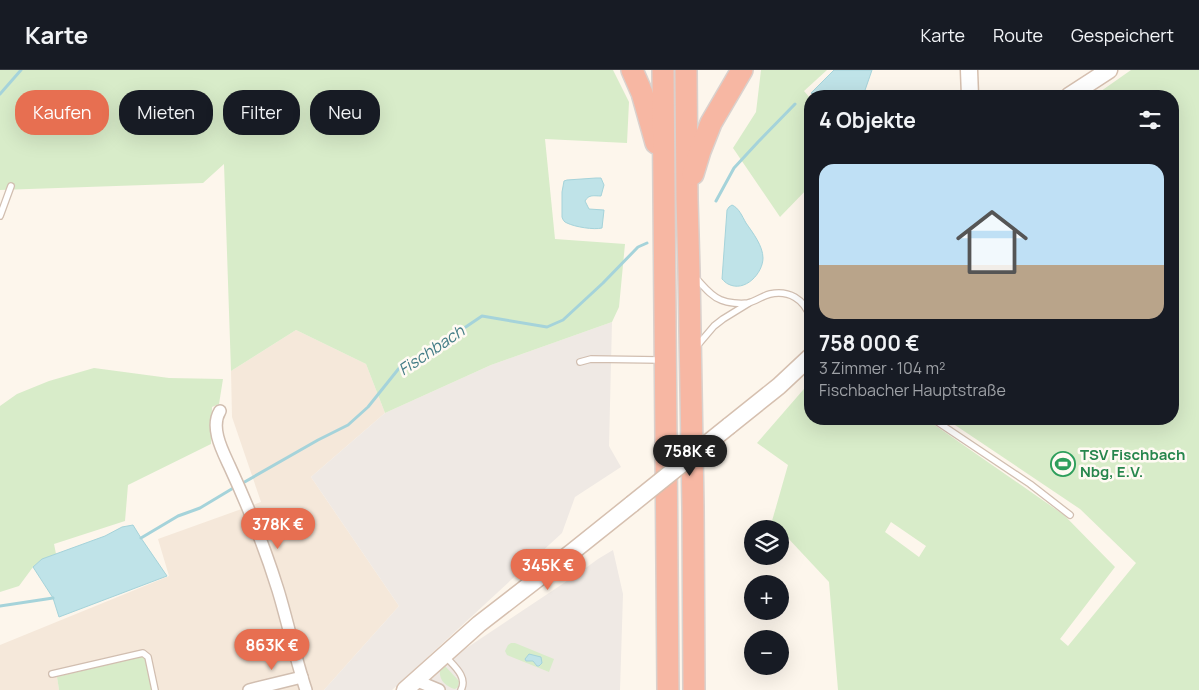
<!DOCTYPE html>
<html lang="de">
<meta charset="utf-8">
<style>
body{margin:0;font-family:Manrope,sans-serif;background:#20242c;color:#f1f3f6;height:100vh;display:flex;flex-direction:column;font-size:19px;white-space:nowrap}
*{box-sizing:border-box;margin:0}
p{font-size:16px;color:#9ea1a6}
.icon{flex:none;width:28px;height:28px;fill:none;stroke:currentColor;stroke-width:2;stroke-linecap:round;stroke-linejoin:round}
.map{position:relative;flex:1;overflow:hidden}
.panel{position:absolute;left:804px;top:20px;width:375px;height:335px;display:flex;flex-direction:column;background:#171b24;border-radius:20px;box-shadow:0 5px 20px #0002}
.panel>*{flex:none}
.banner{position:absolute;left:15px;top:20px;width:475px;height:45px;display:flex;gap:10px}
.fabs{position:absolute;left:744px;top:450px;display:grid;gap:10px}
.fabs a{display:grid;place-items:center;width:45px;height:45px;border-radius:50%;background:#171b24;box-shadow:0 5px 20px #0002;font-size:25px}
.price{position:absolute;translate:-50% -42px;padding:0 11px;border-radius:18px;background:#e76f51;color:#fff;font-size:16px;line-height:32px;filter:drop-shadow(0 1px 2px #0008)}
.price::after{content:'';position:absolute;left:50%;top:30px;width:15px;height:11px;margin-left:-8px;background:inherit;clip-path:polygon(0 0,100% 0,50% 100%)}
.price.active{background:#222;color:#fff}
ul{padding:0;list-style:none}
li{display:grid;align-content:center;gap:10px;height:265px;padding:0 15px}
li span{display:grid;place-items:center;height:155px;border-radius:15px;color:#555}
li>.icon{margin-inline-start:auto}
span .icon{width:90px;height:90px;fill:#fffc;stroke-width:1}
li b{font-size:21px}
h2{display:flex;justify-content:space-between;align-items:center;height:60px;padding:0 15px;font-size:21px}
.pill{padding:0 18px;border-radius:20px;background:#171b24;box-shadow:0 5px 20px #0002;font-size:18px;line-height:45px}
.pill.active{background:#e76f51;color:#fff}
header{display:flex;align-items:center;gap:30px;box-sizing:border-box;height:70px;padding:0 25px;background:#171b24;border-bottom:1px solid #363941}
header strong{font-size:24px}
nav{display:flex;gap:28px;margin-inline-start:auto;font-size:18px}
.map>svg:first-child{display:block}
</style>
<header>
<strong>Karte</strong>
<nav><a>Karte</a><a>Route</a><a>Gespeichert</a></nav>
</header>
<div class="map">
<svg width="1199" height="620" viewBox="0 0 1199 620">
<rect width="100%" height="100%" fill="#fdf6ec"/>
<polygon fill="#f5e8da" points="296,260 366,294 385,343 311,407 399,536 324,620 152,620 57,607 59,620 0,620 0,575 169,506 158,469 261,432 232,347 231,301"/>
<g fill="#efe9e4">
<polygon points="612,252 609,376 621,397 575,427 562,463 392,620 324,620 399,536 311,407 385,343 491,295"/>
<polygon points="613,480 623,524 620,620 416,620 438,597 576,505 598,489"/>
</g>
<g fill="#d8ecc9" fill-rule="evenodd">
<polygon points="0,0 613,0 629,32 627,73 545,69 555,169 625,174 619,237 612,252 491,295 385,343 366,294 296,260 231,301 224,94 203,113 0,120"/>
<polygon points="761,0 827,0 804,21 810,28 810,116 780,147 733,78 756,42"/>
<path d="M1131,0h68v620h-361l-9,-108 -57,-61 16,-56 -31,-22 53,-61v37h116l138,96 51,52 -55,72 8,7 68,-83 -56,-54 -134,-90h226v-323h-78zM891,452l35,24 -7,11 -34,-25z"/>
<polygon points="94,298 169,308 223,309 219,334 212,337 211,374 128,415 125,451 54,474 56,484 42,489 33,497 19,516 0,522 0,336 17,324 49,311"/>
<polygon points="511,573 515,573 554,589 549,602 507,585 505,581 508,575"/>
<polygon points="141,586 146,589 152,620 59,620 57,607"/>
<path d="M441,596h4l14,15 -1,6 -3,2c-11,-3 -18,-11 -14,-23z"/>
</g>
<g fill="#bfe3e8" stroke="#a5d3da">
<polygon points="834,0 872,0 863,26 815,26 811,23"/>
<path d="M596,108h5l3,7 -3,11c-7,0 -12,-2 -16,5l4,8 15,1 -2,18c-8,2 -27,-1 -35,-5 -3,-1 -4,-3 -5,-6v-25l2,-11 3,-1z"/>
<path d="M732,135c7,3 10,11 14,18 7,10 17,23 17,35 0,15 -18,35 -35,26 -2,-1 -4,-3 -6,-5l5,-69 2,-3z"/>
<polygon points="133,455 141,468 167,506 59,547 53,528 33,497 42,489 105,466 122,457"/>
<polygon points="529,584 541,587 542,593 539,596 537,596 533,591 526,591 525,589"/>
</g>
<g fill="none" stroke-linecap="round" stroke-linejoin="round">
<g stroke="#a5d3da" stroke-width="3">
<polyline points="0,24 21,0"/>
<polyline points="716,131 734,98 758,72 795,34"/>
<polyline points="241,414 318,370 348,355 368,337 400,297 427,281 442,273 482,246 547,257 563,250 603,213 638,177 647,173"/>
<polyline points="141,468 178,446 200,438 235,417"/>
<polyline points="0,536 53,528"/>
</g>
<defs>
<g id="lane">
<polyline points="0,146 11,116"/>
<path d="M694,206c8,8 16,20 27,24 7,3 19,4 27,3 8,-2 14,-7 22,-9 19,-4 34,5 40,23"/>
<polyline points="697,276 714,256 723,249 749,233"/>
<polyline points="580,292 591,289 660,290"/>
<polyline points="933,349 1030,414 1070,445"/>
<path d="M446,587c8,9 22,20 15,33"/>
<polyline points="52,604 143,583 148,587 155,620"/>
</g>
<g id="street">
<path d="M220,341c-10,16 2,39 9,54 19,41 36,83 49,125 10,33 17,67 28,100"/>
<polyline points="415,610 439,620"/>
<polyline points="249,620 302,607"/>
</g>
<g id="secondary">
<polyline points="969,0 970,26"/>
<polyline points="1069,26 1109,0"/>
<polyline points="729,356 779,316 810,287"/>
<polyline points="405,620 479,554 572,482 632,434"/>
</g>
<g id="highway">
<polyline points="632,0 642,23 656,73"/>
<polyline points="663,0 668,620"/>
<polyline points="686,0 687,129 689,201 693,437 694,620"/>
<polyline points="693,104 700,81 711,53 742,0"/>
</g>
</defs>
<use href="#lane" stroke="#d1beb0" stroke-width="8"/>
<use href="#street" stroke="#d1beb0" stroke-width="14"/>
<use href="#secondary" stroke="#d6c0b0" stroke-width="19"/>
<use href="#highway" stroke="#dad1cd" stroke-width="24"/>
<use href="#lane" stroke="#fff" stroke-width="5.5"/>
<use href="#street" stroke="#fff" stroke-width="11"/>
<use href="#secondary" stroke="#fff" stroke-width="16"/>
<use href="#highway" stroke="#f7b7a3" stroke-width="21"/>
<defs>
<polyline id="secondary-bridge" points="632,434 729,356"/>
</defs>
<use href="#secondary-bridge" stroke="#d6c0b0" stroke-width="19" stroke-linecap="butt"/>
<use href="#secondary-bridge" stroke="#fff" stroke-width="16"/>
</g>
<defs>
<symbol id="stadium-ring" viewBox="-11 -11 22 22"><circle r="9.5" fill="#fffaf3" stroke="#2e9e5b" stroke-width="1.5"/><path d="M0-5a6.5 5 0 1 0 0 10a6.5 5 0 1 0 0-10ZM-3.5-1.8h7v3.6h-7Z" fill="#2e9e5b"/></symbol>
</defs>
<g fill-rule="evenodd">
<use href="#stadium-ring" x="1049" y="380" width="28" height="28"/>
</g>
<g text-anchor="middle" stroke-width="5" stroke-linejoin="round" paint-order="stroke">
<g font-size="15" font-weight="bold" fill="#27864d" stroke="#fffaf3" text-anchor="start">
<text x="1080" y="390">TSV Fischbach<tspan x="1080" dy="17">Nbg, E.V.</tspan></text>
</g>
<g font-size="16" font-style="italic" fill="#437c86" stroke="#fffaf3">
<text transform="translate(431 280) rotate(-34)" y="6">Fischbach</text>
</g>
</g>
</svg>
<div class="fabs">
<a><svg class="icon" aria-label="layers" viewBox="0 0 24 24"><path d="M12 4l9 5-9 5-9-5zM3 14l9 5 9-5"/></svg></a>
<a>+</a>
<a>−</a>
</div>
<b class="price active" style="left:690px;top:407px">758K €</b>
<b class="price" style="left:278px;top:480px">378K €</b>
<b class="price" style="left:548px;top:521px">345K €</b>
<b class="price" style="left:272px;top:601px">863K €</b>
<div class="banner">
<a class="pill active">Kaufen</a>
<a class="pill">Mieten</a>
<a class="pill">Filter</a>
<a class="pill">Neu</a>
</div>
<section class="panel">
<h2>4 Objekte<svg class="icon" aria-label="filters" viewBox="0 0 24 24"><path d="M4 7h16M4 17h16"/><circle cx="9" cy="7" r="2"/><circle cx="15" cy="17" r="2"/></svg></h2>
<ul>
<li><span style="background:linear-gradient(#bfe0f5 65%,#b9a48a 0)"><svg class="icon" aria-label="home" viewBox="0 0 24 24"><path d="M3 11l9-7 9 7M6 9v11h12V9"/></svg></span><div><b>758 000 €</b><p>3 Zimmer · 104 m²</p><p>Fischbacher Hauptstraße</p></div></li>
</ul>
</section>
</div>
